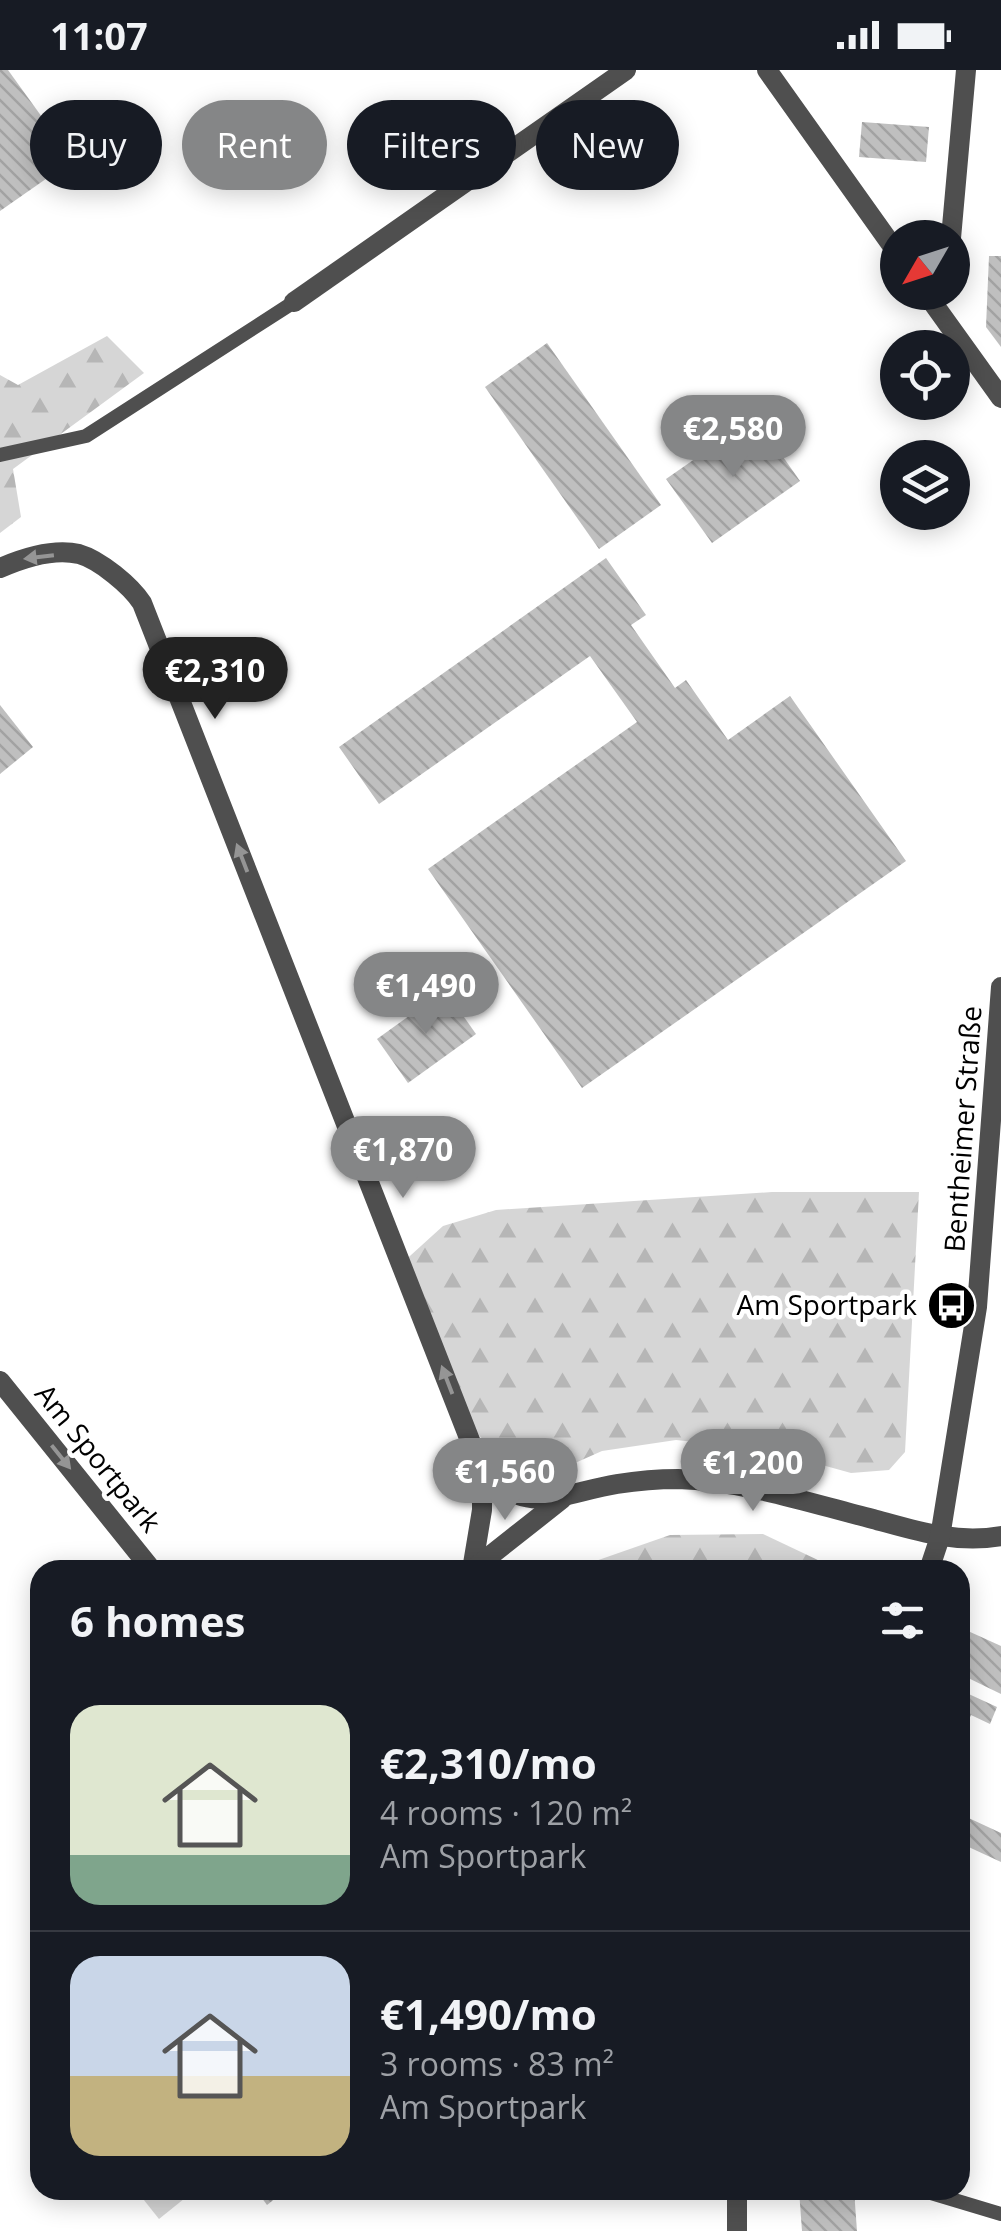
<!DOCTYPE html>
<meta charset="utf-8">
<style>
body{margin:0;font-family:"Open Sans",sans-serif;background:#20242c;color:#f1f3f6;height:100vh;display:flex;flex-direction:column;font-size:38px;white-space:nowrap}
*{box-sizing:border-box;margin:0}
p{font-size:32px;color:#9ea1a6}
.icon{flex:none;width:55px;height:55px;fill:none;stroke:currentColor;stroke-width:2;stroke-linecap:round;stroke-linejoin:round}
.map{position:relative;flex:1;overflow:hidden}
.details{position:absolute;left:30px;top:1490px;width:940px;height:640px;display:flex;flex-direction:column;background:#171b24;border-radius:30px;box-shadow:0 5px 25px #0003}
.details>*{flex:none}
.guide{position:absolute;left:30px;top:30px;width:942px;height:90px;display:flex;gap:20px}
.needle{width:65px;rotate:231deg}
.tools{position:absolute;left:880px;top:150px;display:grid;gap:20px}
.tools a{display:grid;place-items:center;width:90px;height:90px;border-radius:50%;background:#171b24;box-shadow:0 5px 25px #0003;font-size:50px}
.price{position:absolute;translate:-50% -85px;padding:0 22px;border-radius:35px;background:#858687;color:#fff;font-size:32px;line-height:65px;filter:drop-shadow(0 2px 5px #0008)}
.price::after{content:'';position:absolute;left:50%;top:60px;width:30px;height:22px;margin-left:-15px;background:inherit;clip-path:polygon(0 0,100% 0,50% 100%)}
.price.active{background:#222;color:#fff}
ul{padding:0;list-style:none}
li{display:flex;align-items:center;gap:30px;height:250px;padding:0 40px}
li+li{border-top:2px solid #363941}
li span{display:grid;place-items:center;flex:none;width:280px;height:200px;border-radius:30px;color:#555}
li>.icon{margin-inline-start:auto}
span .icon{width:120px;height:120px;fill:#fffc;stroke-width:1}
li b{font-size:42px}
h2{display:flex;justify-content:space-between;align-items:center;height:120px;padding:0 40px;font-size:42px}
.chip{padding:0 35px;border-radius:45px;background:#171b24;box-shadow:0 5px 25px #0003;font-size:35px;line-height:90px}
.chip.active{background:#858687;color:#fff}
.status{display:flex;justify-content:space-between;align-items:center;height:70px;padding:0 50px;background:#171b24;direction:ltr}
.status svg{height:28px;fill:currentColor}
.map>svg:first-child{display:block}
</style>
<div class="status"><b>11:07</b><svg viewBox="0 0 49 12"><path d="M0 12V9h3v3zM5 12V6h3v6zM10 12V3h3v9zM15 12V0h3v12zM26 1h20v11H26zM47 4h2v5h-2z"/></svg></div>
<div class="map">
<svg width="1001" height="2161" viewBox="0 0 1001 2161">
<defs>
<pattern id="forest-firs" width="22" height="20" patternUnits="userSpaceOnUse" patternTransform="scale(2.5)"><rect width="22" height="20" fill="#d6d6d6"/><path d="M5 1l3.5 6h-7zM16 11l3.5 6h-7z" fill="#b6b6b6"/></pattern>
<pattern id="building-back-hatch" width="6" height="6" patternUnits="userSpaceOnUse" patternTransform="scale(2.5)"><rect width="6" height="6" fill="#bfbfbf"/><path d="M-1 5l2 2M0 0l6 6M5-1l2 2" fill="none" stroke="#a2a2a2"/></pattern>
</defs>
<rect width="100%" height="100%" fill="#fff"/>
<g fill="url(#forest-firs)">
<polygon points="107,266 144,303 13,399 21,447 0,463 0,305 18,315"/>
<polygon points="772,1122 919,1122 905,1382 889,1400 851,1403 768,1380 676,1370 602,1381 566,1397 532,1401 496,1384 477,1363 400,1195 443,1156 496,1140"/>
<polygon points="763,1464 839,1500 581,1500 587,1494 670,1465"/>
</g>
<polygon fill="#d6d6d6" points="136,2120 195,2120 159,2149"/>
<g fill="url(#building-back-hatch)">
<polygon points="0,0 8,0 73,90 0,141"/>
<polygon points="862,52 929,57 926,92 859,87"/>
<polygon points="989,186 1001,186 1001,277 986,257"/>
<polygon points="547,273 661,435 599,479 485,317"/>
<polygon points="755,347 800,411 712,473 666,409"/>
<polygon points="606,488 646,545 631,555 675,618 686,610 728,670 790,626 906,791 582,1018 428,799 637,652 590,586 379,734 339,677"/>
<polygon points="0,635 33,677 0,704"/>
<polygon points="445,920 476,964 408,1013 377,969"/>
<polygon points="968,1561 1001,1576 1001,1624 960,1604 960,1578"/>
<polygon points="960,1620 997,1637 990,1654 971,1645 960,1669"/>
<polygon points="960,1744 1001,1763 1001,1792 960,1773"/>
<polygon points="256,2120 286,2120 267,2135"/>
<polygon points="799,2120 854,2120 857,2161 802,2161"/>
</g>
<g fill="none" stroke-linecap="round" stroke-linejoin="round">
<g stroke="#4f4f4f" stroke-width="14">
<polyline points="0,385 86,366 294,232"/>
<polyline points="921,2120 1001,2144"/>
</g>
<g stroke="#4f4f4f" stroke-width="20">
<polyline points="767,0 898,184"/>
<polyline points="951,168 966,0"/>
<polyline points="925,222 1001,328"/>
<polyline points="294,232 626,0"/>
<path d="M0,498c23,-10 54,-20 79,-14 21,6 52,32 63,49l340,868v39l-10,60"/>
<polyline points="0,1311 152,1500"/>
<path d="M482,1401c47,47 80,22 135,13 19,-3 42,-5 61,-5 67,2 131,24 195,40 44,12 83,25 128,17"/>
<polyline points="472,1500 562,1429"/>
</g>
<g stroke="#4f4f4f" stroke-width="20">
<polyline points="929,1500 940,1467 977,1237 1001,917"/>
<polyline points="737,2161 737,2120"/>
</g>
</g>
<defs><path id="oneway-solid" d="M-6-.8H1V-3.2L6.5 0L1 3.2V.8H-6Z" transform="scale(2.5)"/></defs>
<g fill="#959595">
<use href="#oneway-solid" transform="translate(39 487) rotate(173)"/>
<use href="#oneway-solid" transform="translate(242 788) rotate(-111)"/>
<use href="#oneway-solid" transform="translate(447 1310) rotate(-111)"/>
<use href="#oneway-solid" transform="translate(61 1387) rotate(51)"/>
</g>
<defs>
<symbol id="bus-disc" viewBox="-11 -11 22 22"><circle r="9.5" fill="#000" stroke="#fff"/><path d="M-5-6H5V4H4V6H2V4H-2V6H-4V4H-5ZM-3.5-4V0h7V-4ZM-3.5 1.2v1.5H-2V1.2ZM2 1.2v1.5H3.5V1.2Z" fill="#fff"/></symbol>
</defs>
<g fill-rule="evenodd">
<use href="#bus-disc" x="924" y="1208" width="55" height="55"/>
</g>
<g text-anchor="middle" stroke-width="9" stroke-linejoin="round" paint-order="stroke">
<g font-size="28" fill="#000" stroke="#fff">
<text transform="translate(963 1059) rotate(-86)" y="10">Bentheimer Straße</text>
<text transform="translate(98 1388) rotate(51)" y="10">Am Sportpark</text>
</g>
<g font-size="28" fill="#000" stroke="#fff" text-anchor="end">
<text x="917" y="1245">Am Sportpark</text>
</g>
</g>
</svg>
<div class="tools">
<a><svg class="needle" viewBox="-14 -14 28 28"><path d="M0-13l5 13h-10z" fill="#e53935"/><path d="M0 13l5-13h-10z" fill="#9ea1a6"/></svg></a>
<a><svg class="icon" aria-label="locate" viewBox="0 0 24 24"><circle cx="12" cy="12" r="6"/><path d="M12 2v4M12 18v4M2 12h4M18 12h4"/></svg></a>
<a><svg class="icon" aria-label="layers" viewBox="0 0 24 24"><path d="M12 4l9 5-9 5-9-5zM3 14l9 5 9-5"/></svg></a>
</div>
<b class="price" style="left:733px;top:410px">€2,580</b>
<b class="price active" style="left:215px;top:652px">€2,310</b>
<b class="price" style="left:426px;top:967px">€1,490</b>
<b class="price" style="left:403px;top:1131px">€1,870</b>
<b class="price" style="left:753px;top:1444px">€1,200</b>
<b class="price" style="left:505px;top:1453px">€1,560</b>
<div class="guide">
<a class="chip">Buy</a>
<a class="chip active">Rent</a>
<a class="chip">Filters</a>
<a class="chip">New</a>
</div>
<section class="details">
<h2>6 homes<svg class="icon" aria-label="filters" viewBox="0 0 24 24"><path d="M4 7h16M4 17h16"/><circle cx="9" cy="7" r="2"/><circle cx="15" cy="17" r="2"/></svg></h2>
<ul>
<li><span style="background:linear-gradient(#dfe7d0 75%,#7fa58c 0)"><svg class="icon" aria-label="home" viewBox="0 0 24 24"><path d="M3 11l9-7 9 7M6 9v11h12V9"/></svg></span><div><b>€2,310/mo</b><p>4 rooms · 120 m²</p><p>Am Sportpark</p></div></li>
<li><span style="background:linear-gradient(#c9d6e8 60%,#c2b280 0)"><svg class="icon" aria-label="home" viewBox="0 0 24 24"><path d="M3 11l9-7 9 7M6 9v11h12V9"/></svg></span><div><b>€1,490/mo</b><p>3 rooms · 83 m²</p><p>Am Sportpark</p></div></li>
</ul>
</section>
</div>
